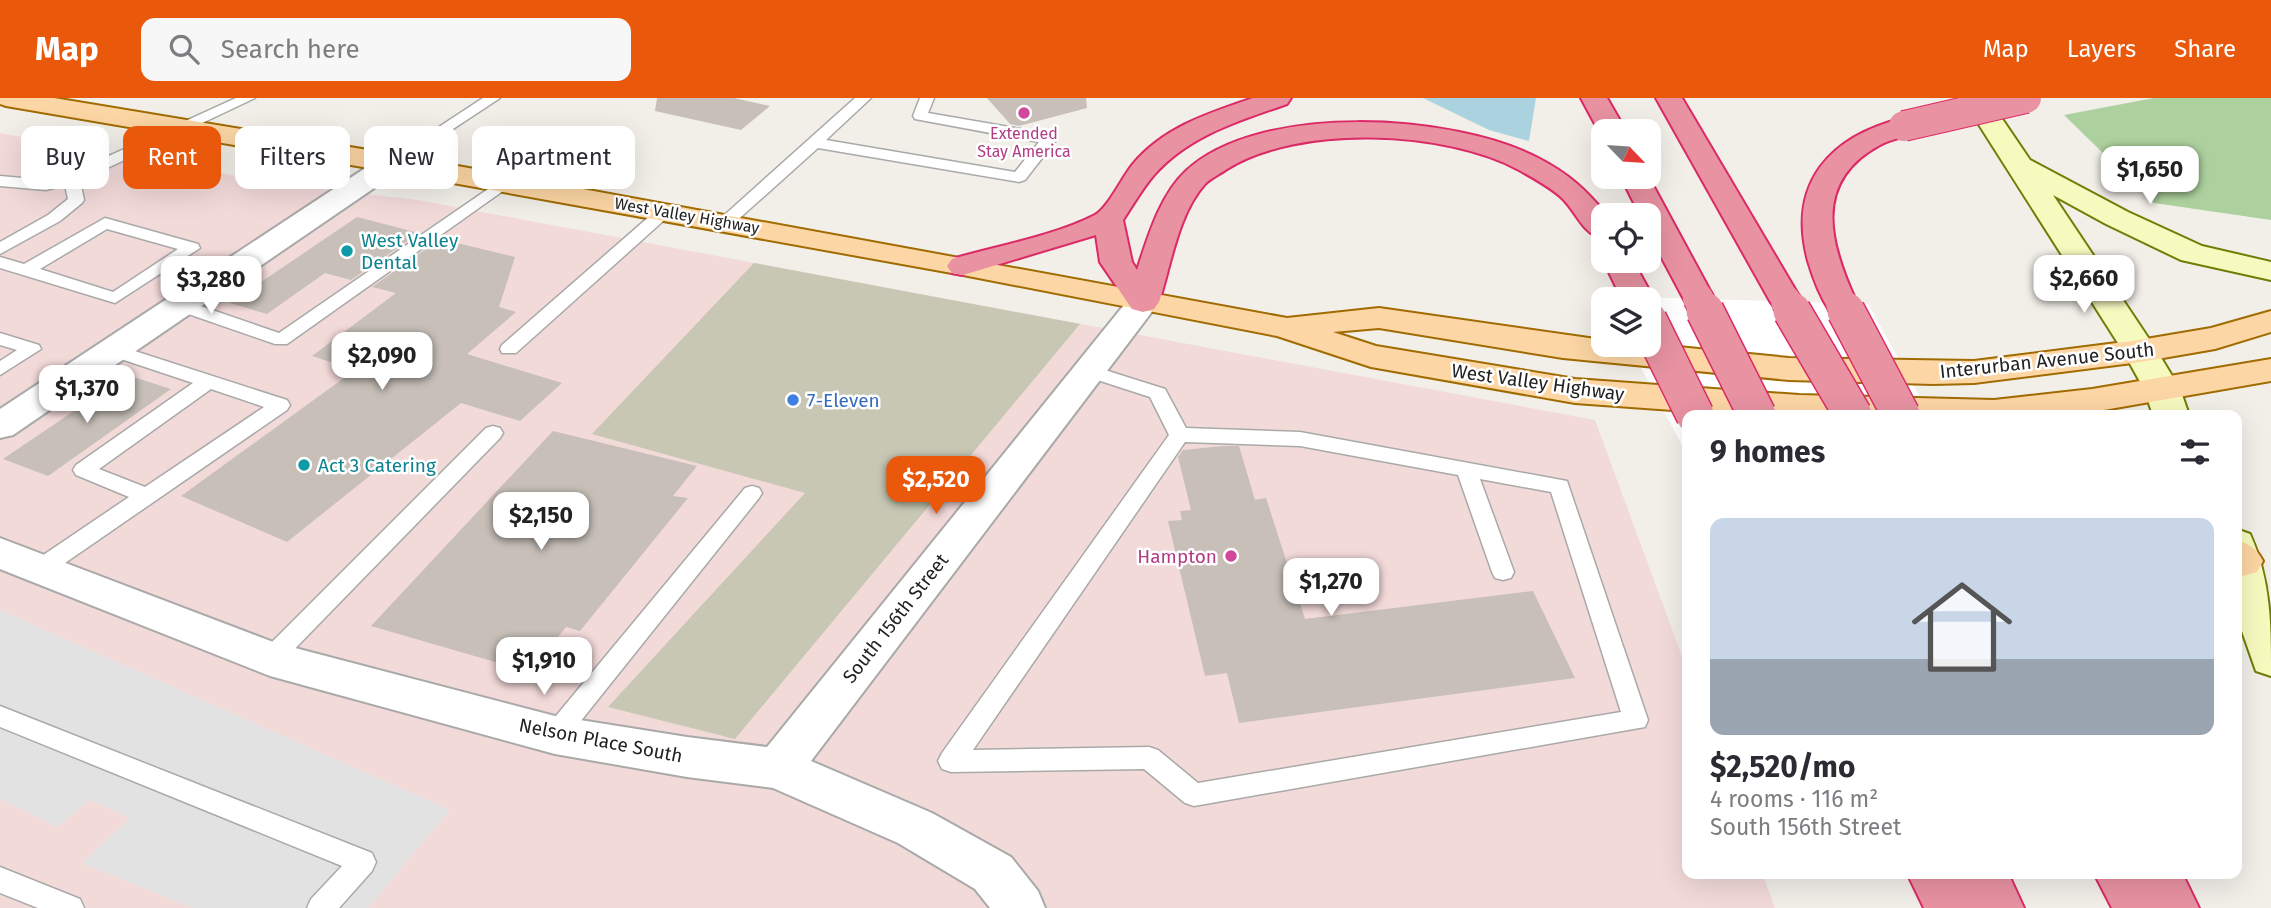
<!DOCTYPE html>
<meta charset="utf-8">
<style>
body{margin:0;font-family:"Fira Sans",sans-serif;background:#f7f7f7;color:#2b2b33;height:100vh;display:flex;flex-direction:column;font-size:26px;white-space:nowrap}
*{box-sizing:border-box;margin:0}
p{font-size:23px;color:#7c7c81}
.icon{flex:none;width:38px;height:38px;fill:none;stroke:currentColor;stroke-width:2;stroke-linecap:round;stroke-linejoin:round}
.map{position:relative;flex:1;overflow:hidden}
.side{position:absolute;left:1682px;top:312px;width:560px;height:469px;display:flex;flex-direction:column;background:#fff;border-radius:14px;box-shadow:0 7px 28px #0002}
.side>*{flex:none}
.hud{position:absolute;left:21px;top:28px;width:665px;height:63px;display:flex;gap:14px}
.needle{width:46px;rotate:115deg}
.controls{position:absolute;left:1591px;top:21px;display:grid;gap:14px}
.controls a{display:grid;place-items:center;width:70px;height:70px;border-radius:14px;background:#fff;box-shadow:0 7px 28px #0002;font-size:35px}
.price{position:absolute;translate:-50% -60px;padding:0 16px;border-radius:14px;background:#fff;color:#222;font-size:23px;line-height:46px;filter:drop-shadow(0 2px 4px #0008)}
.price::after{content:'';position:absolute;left:50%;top:42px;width:21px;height:16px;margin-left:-10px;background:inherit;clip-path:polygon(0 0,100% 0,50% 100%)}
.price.active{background:#ea580c;color:#fff}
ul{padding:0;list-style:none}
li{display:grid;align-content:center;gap:14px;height:371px;padding:0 28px}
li+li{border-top:2px solid #e1e1e2}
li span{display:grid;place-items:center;height:217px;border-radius:14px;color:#555}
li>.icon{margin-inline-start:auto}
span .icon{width:126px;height:126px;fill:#fffc;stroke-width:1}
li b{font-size:30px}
h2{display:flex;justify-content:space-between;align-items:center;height:84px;padding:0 28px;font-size:30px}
.pill{padding:0 24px;border-radius:14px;background:#fff;box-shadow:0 7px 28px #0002;font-size:24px;line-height:63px}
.pill.active{background:#ea580c;color:#fff}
header{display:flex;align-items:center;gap:42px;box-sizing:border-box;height:98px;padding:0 35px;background:#ea580c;color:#fff}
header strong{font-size:33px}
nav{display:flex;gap:38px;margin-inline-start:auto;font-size:24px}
.search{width:490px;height:63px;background:#f7f7f7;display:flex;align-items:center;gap:18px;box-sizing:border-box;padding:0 24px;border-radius:14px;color:#7c7c81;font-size:26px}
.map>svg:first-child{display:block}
</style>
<header>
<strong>Map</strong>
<div class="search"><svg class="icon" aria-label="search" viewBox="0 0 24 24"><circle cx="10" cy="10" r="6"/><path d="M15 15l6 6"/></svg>Search here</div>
<nav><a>Map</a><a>Layers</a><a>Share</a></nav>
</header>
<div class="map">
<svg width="2271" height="810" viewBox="0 0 2271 810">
<rect width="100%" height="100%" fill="#f2efe9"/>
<polygon fill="#f2dad9" points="0,35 286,87 418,102 1595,322 1687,572 1687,775 1762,775 1775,810 0,810"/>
<polygon fill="#c7c7b4" points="754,165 1080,226 735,641 608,609 805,395 592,336"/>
<polygon fill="#add19e" points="2154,0 2271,0 2271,122 2154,105 2064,17"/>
<polygon fill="#e2e2e2" points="0,512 450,712 368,810 193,810 82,765 130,720 89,702 58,729 0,701"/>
<polygon fill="#aad3df" points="1423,0 1536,0 1529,43 1489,32"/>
<polygon fill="#fff" points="1603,198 1868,206 1930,317 1687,317 1687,357 1629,247 1648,247 1648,201 1605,201"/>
<g fill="#c7bfb8">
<polygon points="657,0 734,0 770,8 741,32 655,13"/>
<polygon points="987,0 1086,0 1087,10 1019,28 1010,26"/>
<polygon points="357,119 419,135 351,182 325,175 267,216 230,205"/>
<polygon points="440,141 515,159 499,209 516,214 467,256 562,285 520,323 461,305 287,444 181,398 355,272 312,258 396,195 372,189"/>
<polygon points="127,277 171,291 48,378 3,361"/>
<polygon points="553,333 697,368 673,398 688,400 580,533 566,529 530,574 371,528"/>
<polygon points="1223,348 1239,348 1255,402 1266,400 1305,521 1533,493 1575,580 1239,625 1227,575 1205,578 1168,423 1182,422 1180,413 1191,412 1178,359 1183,352"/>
</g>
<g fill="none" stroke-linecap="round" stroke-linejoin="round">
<defs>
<g id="service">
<polygon points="236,0 255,0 80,83 84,102 82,105 60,123 0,156 0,144 48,117 68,101 65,87 46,92 0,88 0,78 46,82 67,77"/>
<polygon points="483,0 500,0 397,68 392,70 384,65"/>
<polygon points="855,0 871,0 826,42 1015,74 1039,44 915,21 913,18 920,0 934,0 928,15 1049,36 1057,41 1025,82 1019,84 818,50 732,127 720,127 718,124 720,121"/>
<polygon points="504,80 510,82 512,85 510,88 287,246 275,246 174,211 171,207 180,202 186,203 279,235"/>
<polygon points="665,108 673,113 671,116 516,255 502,255 500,251 502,247 659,110"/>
<path d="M105,120l93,26 2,4 -85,55 -115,-35v-11l24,7zM107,131l71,20 -65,43 -73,-23z"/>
<polygon points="0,235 39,247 41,251 0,277 0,263 17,252 0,247"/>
<path d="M113,246l174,56 3,5 -3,5 -238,164 -8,2 -8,-2 -3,-6 3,-6 96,-65 -53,-22 -3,-5 3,-5 117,-82 -87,-29 -2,-4zM211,291l53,18 -119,80 -46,-18z"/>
<path d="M1089,267l76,24 21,39 114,4 267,49 81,239 -3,7 -451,79 -9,-3 -41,-34 -193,3 -9,-3 -4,-8 4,-8 227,-318 -19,-38 -68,-22 -2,-4 2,-4zM1185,344l115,4 158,29 34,97 3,6 8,2 8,-2 3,-6 -34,-93 71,13 70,220 -423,71 -40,-33 -9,-3 -176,3z"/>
<polygon points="493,328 500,330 503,335 500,340 278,568 270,570 262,568 258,561 262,554 486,330"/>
<polygon points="752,388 759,390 762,395 759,400 564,644 555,648 546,644 543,637 546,630 745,390"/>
<polygon points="0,608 372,755 376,764 372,773 339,810 307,810 311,801 342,768 0,629"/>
<polygon points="0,769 80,801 84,810 38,810 0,795"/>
</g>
<polygon id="minor" points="1143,194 1154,197 1159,204 1154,211 811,663 932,715 1011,759 1038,793 1045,810 990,810 975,791 898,745 773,690 687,679 555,656 270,578 0,471 0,440 276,545 555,618 687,639 767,649 1132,197"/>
<polygon id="tertiary" points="392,56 402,59 406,65 402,71 13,337 0,340 0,311 382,59"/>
<g id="secondary">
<polygon points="1962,0 1988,0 2030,62 2128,114 2202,148 2271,164 2271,182 2181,162 2106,126 2053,97 2157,253 2180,291 2189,317 2153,317 2144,291 2123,253"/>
<path d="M2236,431l14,5c21,46 21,91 21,142l-15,-5 -20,-57z"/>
</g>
<g id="primary">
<polygon points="0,0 54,0 392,56 1287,220 1379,210 1603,242 1603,247 1648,246 1789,260 1974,263 2140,242 2211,230 2271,213 2271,234 2215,251 2140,264 1974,285 1933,286 1789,282 1563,260 1379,230 1333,234 1376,248 1575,281 1799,297 1994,302 2092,291 2271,261 2271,283 2075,317 1742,317 1575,305 1371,269 1277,238 963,177 392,74 6,8 0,6"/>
<path d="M2236,442c14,4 20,8 27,21l-6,11 -14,4 -7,-2z"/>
</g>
<g id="motorway">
<path d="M1253,0h38l-4,6c-48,17 -98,31 -133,71 -12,14 -21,30 -31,45l9,42 5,8c11,-33 23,-75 49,-99 74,-69 268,-57 352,-13 31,16 47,31 69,57h-4v24c-20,-5 -26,-26 -40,-40 -11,-11 -30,-21 -44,-29 -74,-40 -220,-46 -292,-1 -7,5 -16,9 -22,15 -27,30 -34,81 -46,118l-5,7 -11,3 -11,-3 -32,-47 -4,-27 -133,40 -11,-2 -5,-7 5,-7c45,-13 102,-23 143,-44 13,-7 27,-38 38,-51 31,-37 76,-51 120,-66z"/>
<polygon points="1581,0 1607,0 1626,33 1603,33 1602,39"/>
<polygon points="1656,0 1682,0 1802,203 1797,210 1786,213 1775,210 1770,203"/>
<path d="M1904,20l10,2 4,6c-8,12 -26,12 -38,19 -69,37 -50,100 -23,158l-4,7 -12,3 -12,-3c-9,-14 -16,-32 -21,-49 -21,-78 22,-125 96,-143z"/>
<polygon points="1648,78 1714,200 1709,207 1698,210 1687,207 1648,134 1648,117 1640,117 1621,79"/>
<polygon points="1603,162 1633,163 1654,201 1649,208 1648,201 1622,201"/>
<polygon points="1907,775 2008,775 2024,810 1924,810"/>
<polygon points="2094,775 2182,775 2199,810 2112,810"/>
</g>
</defs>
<use href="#service" stroke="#a9a9a9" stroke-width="3"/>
<use href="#minor" stroke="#a9a9a9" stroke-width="4"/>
<use href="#tertiary" stroke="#a9a9a9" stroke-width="4"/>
<use href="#secondary" stroke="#707d05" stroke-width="4"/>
<use href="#primary" stroke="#a06b00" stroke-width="4"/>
<use href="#motorway" stroke="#dc2a67" stroke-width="4"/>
<use href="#service" fill="#fff" fill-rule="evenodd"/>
<use href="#minor" fill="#fff" fill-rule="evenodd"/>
<use href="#tertiary" fill="#fff" fill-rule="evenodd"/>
<use href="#secondary" fill="#f7fabf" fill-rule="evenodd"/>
<use href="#primary" fill="#fcd6a4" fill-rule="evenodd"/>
<use href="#motorway" fill="#e892a2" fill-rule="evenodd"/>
<defs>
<g id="motorway-bridge-far1">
<polyline points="1904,28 2026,0"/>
<polyline points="1698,200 1706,215"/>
<polyline points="1786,203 1793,215"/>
<polyline points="1841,205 1846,215"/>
</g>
<g id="motorway-bridge">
<polyline points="1705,213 1757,317"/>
<polyline points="1792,213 1853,317"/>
<polyline points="1846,213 1901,317"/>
<polyline points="1648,222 1695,317"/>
</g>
</defs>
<use href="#motorway-bridge-far1" stroke="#dc2a67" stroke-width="32" stroke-linecap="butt"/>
<use href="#motorway-bridge" stroke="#dc2a67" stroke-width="40" stroke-linecap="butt"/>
<use href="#motorway-bridge-far1" stroke="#e892a2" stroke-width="30"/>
<use href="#motorway-bridge" stroke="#e892a2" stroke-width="37"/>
</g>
<g fill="#d1479c" stroke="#fff" stroke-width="2.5">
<circle cx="1024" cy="15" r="7"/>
<circle cx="1231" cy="458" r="7"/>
</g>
<g fill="#0f9aa8" stroke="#fff" stroke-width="2.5">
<circle cx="347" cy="153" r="7"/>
<circle cx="304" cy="367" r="7"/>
</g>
<circle fill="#3f7fe0" stroke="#fff" stroke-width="2.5" cx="793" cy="302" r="7"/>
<g text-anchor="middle" stroke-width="5" stroke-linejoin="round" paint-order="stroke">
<g font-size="16" fill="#b23c85" stroke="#fff">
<text x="1024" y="41">Extended<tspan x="1024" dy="18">Stay America</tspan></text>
</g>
<g font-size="16" fill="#222" stroke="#fff">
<text transform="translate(687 117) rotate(10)" y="6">West Valley Highway</text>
</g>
<g font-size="19" fill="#0d838f" stroke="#fff" text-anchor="start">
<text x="361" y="149">West Valley<tspan x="361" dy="22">Dental</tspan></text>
<text x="318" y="374">Act 3 Catering</text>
</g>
<g font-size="19" fill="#222" stroke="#fff">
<text transform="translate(2047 262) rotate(-6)" y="7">Interurban Avenue South</text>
<text transform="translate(1538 284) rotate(8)" y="7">West Valley Highway</text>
<text transform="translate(895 520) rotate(-52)" y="7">South 156th Street</text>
<text transform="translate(601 642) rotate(11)" y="7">Nelson Place South</text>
</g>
<g font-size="19" fill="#366cbe" stroke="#fff" text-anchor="start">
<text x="807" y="309">7-Eleven</text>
</g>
<g font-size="19" fill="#b23c85" stroke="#fff" text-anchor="end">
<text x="1217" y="465">Hampton</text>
</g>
</g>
</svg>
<div class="controls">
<a><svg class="needle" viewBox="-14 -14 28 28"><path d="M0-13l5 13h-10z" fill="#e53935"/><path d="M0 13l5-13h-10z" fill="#7c7c81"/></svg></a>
<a><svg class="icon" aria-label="locate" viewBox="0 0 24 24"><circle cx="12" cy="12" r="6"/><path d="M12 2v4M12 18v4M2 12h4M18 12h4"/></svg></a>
<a><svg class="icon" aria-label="layers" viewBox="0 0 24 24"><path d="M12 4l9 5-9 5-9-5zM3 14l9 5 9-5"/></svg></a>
</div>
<b class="price" style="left:2150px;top:108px">$1,650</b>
<b class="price" style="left:2084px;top:217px">$2,660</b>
<b class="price" style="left:211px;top:218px">$3,280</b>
<b class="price" style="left:382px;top:294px">$2,090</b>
<b class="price" style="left:87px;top:327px">$1,370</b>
<b class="price active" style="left:936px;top:418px">$2,520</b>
<b class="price" style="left:541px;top:454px">$2,150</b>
<b class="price" style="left:1331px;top:520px">$1,270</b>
<b class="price" style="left:544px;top:599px">$1,910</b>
<div class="hud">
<a class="pill">Buy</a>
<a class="pill active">Rent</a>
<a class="pill">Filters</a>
<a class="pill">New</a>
<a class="pill">Apartment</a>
</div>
<section class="side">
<h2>9 homes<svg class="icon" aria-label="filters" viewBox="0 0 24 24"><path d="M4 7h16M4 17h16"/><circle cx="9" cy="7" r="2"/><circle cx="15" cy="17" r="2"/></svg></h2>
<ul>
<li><span style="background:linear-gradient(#c9d6e8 65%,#9aa5b1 0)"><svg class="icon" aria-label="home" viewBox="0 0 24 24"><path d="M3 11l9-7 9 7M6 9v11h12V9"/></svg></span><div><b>$2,520/mo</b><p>4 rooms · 116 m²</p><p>South 156th Street</p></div></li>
</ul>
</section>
</div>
